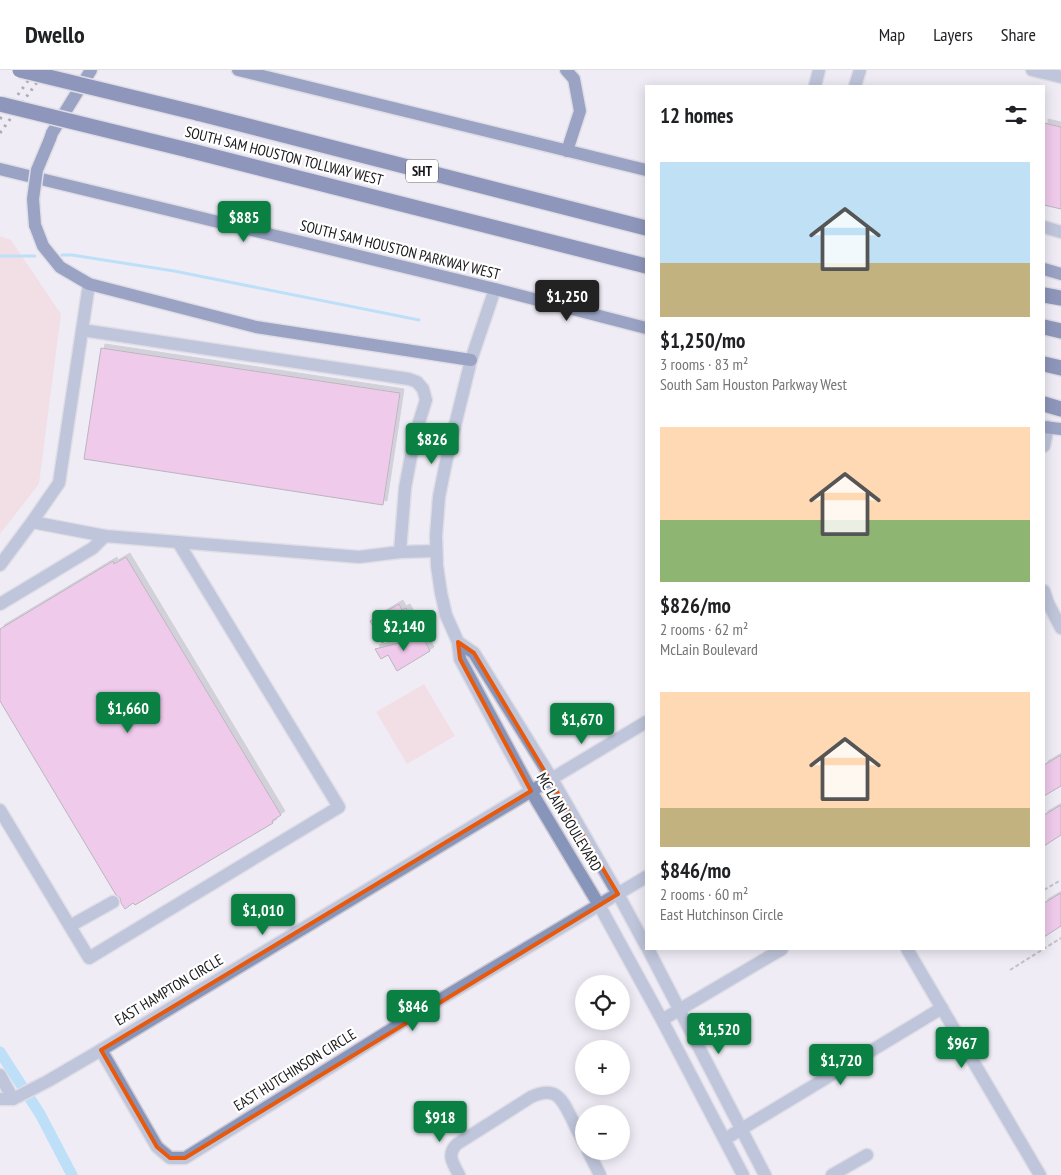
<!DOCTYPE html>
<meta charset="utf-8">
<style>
body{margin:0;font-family:"PT Sans Narrow",sans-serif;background:#f6f6f6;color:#202124;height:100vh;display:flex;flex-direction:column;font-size:19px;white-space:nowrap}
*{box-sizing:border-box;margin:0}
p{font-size:16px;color:#757577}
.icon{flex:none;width:28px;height:28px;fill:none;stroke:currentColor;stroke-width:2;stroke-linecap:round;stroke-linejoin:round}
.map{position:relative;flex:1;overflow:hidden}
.drawer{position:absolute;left:645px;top:15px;width:400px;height:865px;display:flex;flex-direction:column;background:#fff;border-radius:0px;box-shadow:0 2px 12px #0003}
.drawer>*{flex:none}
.controls{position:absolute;left:575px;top:905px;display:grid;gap:10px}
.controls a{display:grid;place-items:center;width:55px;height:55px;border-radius:50%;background:#fff;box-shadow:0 2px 12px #0003;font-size:25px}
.price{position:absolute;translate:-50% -42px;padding:0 11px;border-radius:5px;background:#0b8043;color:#fff;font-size:16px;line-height:32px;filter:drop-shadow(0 1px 2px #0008)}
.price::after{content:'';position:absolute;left:50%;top:30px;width:15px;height:11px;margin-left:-8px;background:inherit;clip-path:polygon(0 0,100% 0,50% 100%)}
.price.selected{background:#222;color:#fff}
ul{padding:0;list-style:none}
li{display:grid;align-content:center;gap:10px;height:265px;padding:0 15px}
li span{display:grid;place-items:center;height:155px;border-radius:0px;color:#555}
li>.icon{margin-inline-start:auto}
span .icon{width:90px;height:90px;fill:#fffc;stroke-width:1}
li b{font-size:21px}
h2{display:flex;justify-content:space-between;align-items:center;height:60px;padding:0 15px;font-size:21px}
header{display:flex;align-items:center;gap:30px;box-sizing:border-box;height:70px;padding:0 25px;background:#fff;border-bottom:1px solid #e0e0e0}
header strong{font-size:24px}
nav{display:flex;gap:28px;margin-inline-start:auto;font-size:18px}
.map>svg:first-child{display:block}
</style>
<header>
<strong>Dwello</strong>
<nav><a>Map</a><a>Layers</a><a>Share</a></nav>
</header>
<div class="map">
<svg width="1061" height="1105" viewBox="0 0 1061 1105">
<defs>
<filter id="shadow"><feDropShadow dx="4" dy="-4" stdDeviation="0" flood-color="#0004"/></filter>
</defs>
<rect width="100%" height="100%" fill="#efecf6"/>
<g fill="#f7ced3">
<polygon points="0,166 11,170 61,244 39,414 0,464"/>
<polygon points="424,614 455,666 407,694 376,642"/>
</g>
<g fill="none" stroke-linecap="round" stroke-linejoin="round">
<g stroke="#80d1fa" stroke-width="3">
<polyline points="62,185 72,185 174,201 419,250"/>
<polyline points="0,186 35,186"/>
</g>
<polyline stroke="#80d1fa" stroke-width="11" points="0,982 40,1044 72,1105"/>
</g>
<g fill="#ef9fdd" stroke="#7b7278" filter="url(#shadow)">
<polygon points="1044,53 1061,57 1061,139 1044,135"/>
<polygon points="101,278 400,323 383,435 84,389"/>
<polygon points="126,487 281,745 272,751 273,753 135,835 133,833 125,839 121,833 120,828 116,825 0,631 0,559 113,491 114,494"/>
<polygon points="399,534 402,540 406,538 415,554 382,573 370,551"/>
<polygon points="423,567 430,581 397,601 388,585 381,589 375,579"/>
<polygon points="1061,685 1061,716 1044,726 1044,695"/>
<polygon points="1061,735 1061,765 1044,776 1044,745"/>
<polygon points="1061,823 1061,856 1044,867 1044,833"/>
</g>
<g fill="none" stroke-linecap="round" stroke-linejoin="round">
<defs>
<g id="minor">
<polyline points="1032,0 1061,7"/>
<polyline points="815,16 819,0"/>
<polyline points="855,16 860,0"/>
<polyline points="1044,157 1061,162"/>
<polyline points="495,219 471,290 446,392 439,427 436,466 437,496 441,523 446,545 458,572 460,589 531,721 599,835 662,950 743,1105"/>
<polyline points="82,260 409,309 417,312 423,319 426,330 415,365 405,418 400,482"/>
<polyline points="1044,376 1048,357"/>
<polyline points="32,452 105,466 359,487 400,482 436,481"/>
<polyline points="0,495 32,452 59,413 89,214"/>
<polyline points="1044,521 1048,533 1061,558"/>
<polyline points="0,534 93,478 105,466"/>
<polyline points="458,572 474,583 552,709 618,824 646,876"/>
<polyline points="0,740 89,888 339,737 178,472"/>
<polyline points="70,856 113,832"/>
<polyline points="648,879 765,1105"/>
<polyline points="907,879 1040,1105"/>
<polyline points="662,950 782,879"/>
<polyline points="101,980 157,1077 170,1088 185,1088 421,941 646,807"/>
<polyline points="0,1005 13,1029"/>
<polyline points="0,1029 13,1029 48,1011 101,980 646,652"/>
<polyline points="725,1069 942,938"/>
<polyline points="588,1081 600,1105"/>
<path d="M459,1105c-6,-12 -13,-20 -2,-31l74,-47c24,-11 30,0 40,20 4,9 8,17 13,26"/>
<polyline points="832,1105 867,1085"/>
</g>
<g id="major">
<polyline points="238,0 646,100"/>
<polyline points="566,0 574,9 580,41 567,81"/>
<polyline points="50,69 52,63 91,0"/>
<polyline points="0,99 495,219 646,258"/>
<polyline points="35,155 43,176 60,197 89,214 256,257 471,290"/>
<polyline points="1044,199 1061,204"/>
<polyline points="1044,357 1061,359"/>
</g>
<g id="highway">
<polyline points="197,43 646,158"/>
<polyline points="188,80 646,196"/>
<polyline points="1044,225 1061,228"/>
<polyline points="1044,257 1061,261"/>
<polyline points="1044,294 1061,298"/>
<polyline points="1044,334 1061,339"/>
</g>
</defs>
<use href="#minor" stroke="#cdcad3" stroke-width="15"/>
<use href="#major" stroke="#cdcad3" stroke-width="15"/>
<use href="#highway" stroke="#cdcad3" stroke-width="18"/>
<g stroke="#8f8c93" stroke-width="2" stroke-dasharray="4 2.5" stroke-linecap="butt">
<polyline points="1044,820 1061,810"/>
<polyline points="1010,900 1061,868"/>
</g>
<use href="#minor" stroke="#8695b9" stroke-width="12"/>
<use href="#major" stroke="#344b88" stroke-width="12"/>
<use href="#highway" stroke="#192f74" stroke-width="15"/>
<g stroke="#626065" stroke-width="3" stroke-dasharray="2.5 5" stroke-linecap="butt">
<polyline points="0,49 36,0"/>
<polyline points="0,63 46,0"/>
</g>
<defs>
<polyline id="major-bridge" points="35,155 33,129 37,100 50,69"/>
<g id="highway-bridge">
<polyline points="20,0 197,43"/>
<polyline points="0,34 188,80"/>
</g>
</defs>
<use href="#major-bridge" stroke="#cdcad3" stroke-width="15" stroke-linecap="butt"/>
<use href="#highway-bridge" stroke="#cdcad3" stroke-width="18" stroke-linecap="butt"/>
<use href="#major-bridge" stroke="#344b88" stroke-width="12"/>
<use href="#highway-bridge" stroke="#192f74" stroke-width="15"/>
</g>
<path d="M0 0H1061V1105H0ZM458,572l16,11 144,241 -433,264h-15l-13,-11 -56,-97 430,-259 -71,-132z" fill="#efecf6" fill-opacity=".55" fill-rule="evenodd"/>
<path fill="none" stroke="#e8590c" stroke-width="4" stroke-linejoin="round" d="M458,572l16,11 144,241 -433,264h-15l-13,-11 -56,-97 430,-259 -71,-132z"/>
<g text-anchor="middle" stroke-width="4.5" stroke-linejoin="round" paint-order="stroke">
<rect fill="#fff" stroke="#5d5d5f" stroke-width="1" x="406" y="89.5" width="32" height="23" rx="4"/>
<g font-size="14" font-weight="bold" fill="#18171a">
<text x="422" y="106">SHT</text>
</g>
<g font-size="15" fill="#18171a" stroke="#fff">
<text transform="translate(284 86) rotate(14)" y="5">SOUTH SAM HOUSTON TOLLWAY WEST</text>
<text transform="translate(400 180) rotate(14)" y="5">SOUTH SAM HOUSTON PARKWAY WEST</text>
<text transform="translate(569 752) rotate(59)" y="5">MC LAIN BOULEVARD</text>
<text transform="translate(169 920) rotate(-31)" y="5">EAST HAMPTON CIRCLE</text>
<text transform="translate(295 1000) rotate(-32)" y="5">EAST HUTCHINSON CIRCLE</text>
</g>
</g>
</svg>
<div class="controls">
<a><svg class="icon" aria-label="locate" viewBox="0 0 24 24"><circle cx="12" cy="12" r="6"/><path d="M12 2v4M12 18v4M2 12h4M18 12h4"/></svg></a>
<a>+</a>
<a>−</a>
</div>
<b class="price" style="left:244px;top:173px">$885</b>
<b class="price selected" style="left:567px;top:252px">$1,250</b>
<b class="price" style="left:432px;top:395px">$826</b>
<b class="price" style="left:404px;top:582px">$2,140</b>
<b class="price" style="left:128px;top:664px">$1,660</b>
<b class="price" style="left:582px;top:675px">$1,670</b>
<b class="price" style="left:263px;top:866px">$1,010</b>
<b class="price" style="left:413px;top:962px">$846</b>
<b class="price" style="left:719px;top:985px">$1,520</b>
<b class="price" style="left:962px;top:999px">$967</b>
<b class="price" style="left:841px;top:1016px">$1,720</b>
<b class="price" style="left:440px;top:1073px">$918</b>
<section class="drawer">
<h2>12 homes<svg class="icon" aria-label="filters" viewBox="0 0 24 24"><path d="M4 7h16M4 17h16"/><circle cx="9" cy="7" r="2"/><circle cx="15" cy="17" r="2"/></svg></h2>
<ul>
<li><span style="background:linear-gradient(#bfe0f5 65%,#c2b280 0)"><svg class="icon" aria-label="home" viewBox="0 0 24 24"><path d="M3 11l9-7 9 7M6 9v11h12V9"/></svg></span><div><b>$1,250/mo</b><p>3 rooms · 83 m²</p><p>South Sam Houston Parkway West</p></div></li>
<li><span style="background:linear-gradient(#ffd9b3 60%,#8fb573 0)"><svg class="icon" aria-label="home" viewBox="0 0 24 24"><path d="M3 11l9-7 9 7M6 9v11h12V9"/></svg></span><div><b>$826/mo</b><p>2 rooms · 62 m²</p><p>McLain Boulevard</p></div></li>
<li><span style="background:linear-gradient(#ffd9b3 75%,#c2b280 0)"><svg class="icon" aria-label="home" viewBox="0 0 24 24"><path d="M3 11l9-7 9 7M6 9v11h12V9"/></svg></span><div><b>$846/mo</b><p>2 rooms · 60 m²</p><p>East Hutchinson Circle</p></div></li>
</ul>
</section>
</div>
